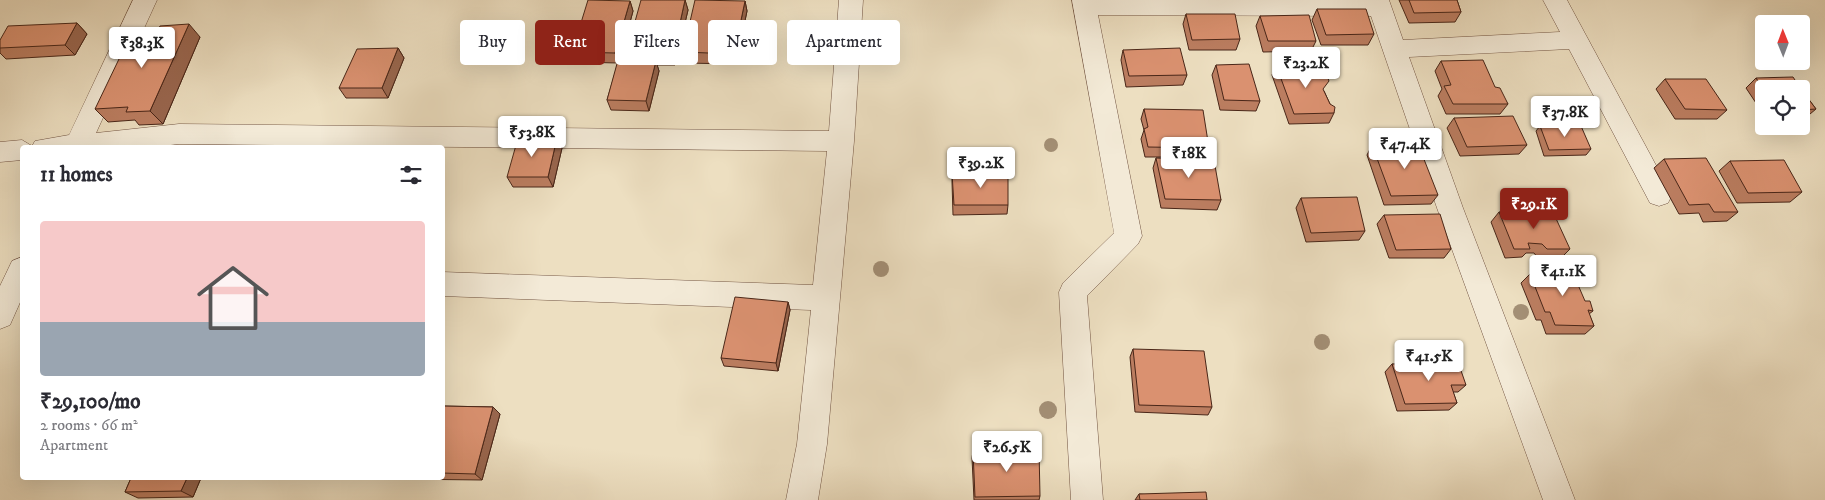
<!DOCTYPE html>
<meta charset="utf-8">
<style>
body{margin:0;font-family:"IM FELL DW Pica",serif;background:#f7f7f7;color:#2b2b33;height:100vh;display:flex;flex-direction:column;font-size:19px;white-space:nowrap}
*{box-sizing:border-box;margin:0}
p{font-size:16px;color:#7c7c81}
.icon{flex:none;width:28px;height:28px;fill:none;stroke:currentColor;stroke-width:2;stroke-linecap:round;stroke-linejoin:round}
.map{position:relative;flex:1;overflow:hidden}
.sheet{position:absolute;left:20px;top:145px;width:425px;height:335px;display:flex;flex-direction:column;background:#fff;border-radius:5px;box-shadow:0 5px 20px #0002}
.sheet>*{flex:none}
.hud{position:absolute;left:460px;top:20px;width:475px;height:45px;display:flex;gap:10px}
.needle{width:32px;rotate:359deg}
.controls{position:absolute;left:1755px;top:15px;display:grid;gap:10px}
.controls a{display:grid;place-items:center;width:55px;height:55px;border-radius:5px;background:#fff;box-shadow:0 5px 20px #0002;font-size:25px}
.price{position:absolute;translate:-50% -42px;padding:0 11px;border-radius:5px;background:#fff;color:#222;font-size:16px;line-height:32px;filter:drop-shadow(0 1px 2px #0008)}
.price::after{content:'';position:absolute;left:50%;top:30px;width:15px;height:11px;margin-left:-8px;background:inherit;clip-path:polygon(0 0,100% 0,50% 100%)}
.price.on{background:#8f2418;color:#fff}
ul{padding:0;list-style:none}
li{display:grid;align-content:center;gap:10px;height:265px;padding:0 20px}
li+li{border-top:1px solid #e1e1e2}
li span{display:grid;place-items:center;height:155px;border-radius:5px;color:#555}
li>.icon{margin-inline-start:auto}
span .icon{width:90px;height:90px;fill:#fffc;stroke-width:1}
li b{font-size:21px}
h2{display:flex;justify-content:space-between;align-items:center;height:60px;padding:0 20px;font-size:21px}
.chip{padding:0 18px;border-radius:5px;background:#fff;box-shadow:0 5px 20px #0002;font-size:18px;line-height:45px}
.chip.on{background:#8f2418;color:#fff}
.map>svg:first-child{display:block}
</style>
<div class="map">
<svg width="1825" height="500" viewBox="0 0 1825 500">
<rect width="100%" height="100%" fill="#eddfc1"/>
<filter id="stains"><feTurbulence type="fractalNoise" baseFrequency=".004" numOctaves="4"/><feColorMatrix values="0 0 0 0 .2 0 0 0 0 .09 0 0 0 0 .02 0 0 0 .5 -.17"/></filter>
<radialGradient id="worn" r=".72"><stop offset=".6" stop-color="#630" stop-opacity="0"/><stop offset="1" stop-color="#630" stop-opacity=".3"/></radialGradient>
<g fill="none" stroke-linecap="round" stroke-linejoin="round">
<defs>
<g id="minor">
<polygon points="133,0 157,0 96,133 179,124 829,131 839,0 863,0 854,141 827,444 818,500 786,500 797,444 811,310 442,296 442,272 813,285 827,151 179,144 144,148 22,148 22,160 0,162 0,142 22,140 32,146 35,141 69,135"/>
<polygon points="1072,0 1389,0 1403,40 1560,32 1543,0 1567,0 1672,195 1668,203 1659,206 1650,203 1569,49 1409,57 1463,208 1575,500 1543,500 1437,208 1371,16 1098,15 1142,236 1138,244 1087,296 1103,500 1071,500 1059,292 1063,283 1114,233"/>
<polygon points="22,257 22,298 10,325 0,329 0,286 12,261"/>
</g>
</defs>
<use href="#minor" stroke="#725442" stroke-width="1"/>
<use href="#minor" fill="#f3ead7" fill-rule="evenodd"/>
</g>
<g fill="#a38f75">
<circle cx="1051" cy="145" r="7"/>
<circle cx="881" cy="269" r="8"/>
<circle cx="1521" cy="312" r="8"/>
<circle cx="1322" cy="342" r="8"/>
<circle cx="1048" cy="410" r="9"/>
</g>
<g fill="#bb7d60" stroke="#492618">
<polygon points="685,0 688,10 675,65 657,65 659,71 649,111 611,110 607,100 618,63 576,62 572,52 630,1 633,11 620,60 628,60 626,54"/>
<polygon points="1399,0 1457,0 1461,12 1455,22 1409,23"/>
<polygon points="745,1 747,11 736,64 685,63 683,52"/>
<polygon points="1317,9 1374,34 1368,45 1321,45 1312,20"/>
<polygon points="1186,14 1240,39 1236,50 1189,50 1183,24"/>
<polygon points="1260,16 1316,41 1311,51 1263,52 1256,26"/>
<polygon points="77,23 87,34 75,55 6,59 0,53 0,40"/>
<polygon points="200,37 163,124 139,125 135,120 108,122 95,109"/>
<polygon points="398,48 404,58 388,98 346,98 339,88"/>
<polygon points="1123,50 1187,75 1183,85 1126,87 1121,60"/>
<polygon points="1441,61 1495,87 1508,104 1500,114 1446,114 1438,96 1442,89 1435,71"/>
<polygon points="1216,65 1260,101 1256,111 1220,110 1212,75"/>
<polygon points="1276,65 1324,91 1334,113 1329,123 1289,124 1272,75"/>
<polygon points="1756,78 1764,89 1764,115 1746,88"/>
<polygon points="1665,79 1727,110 1717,119 1675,119 1656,89"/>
<polygon points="1801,89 1816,109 1804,119 1801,119"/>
<polygon points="1144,109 1209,148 1205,158 1204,158 1221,200 1217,210 1161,208 1153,168 1156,158 1193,159 1194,157 1145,157 1141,139 1144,130 1141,119"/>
<polygon points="1454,118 1527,145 1519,154 1460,156 1447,128"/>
<polygon points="1540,126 1591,149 1586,155 1544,156 1536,131"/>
<polygon points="1372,145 1438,195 1431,204 1384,205 1367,155"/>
<polygon points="562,148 553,187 513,187 507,177"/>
<polygon points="1664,159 1738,212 1727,221 1703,222 1699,213 1679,214 1654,168"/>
<polygon points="1730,161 1802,192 1790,202 1737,203 1719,171"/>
<polygon points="952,173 1008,205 1007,214 953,215 952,182"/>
<polygon points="1301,198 1365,231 1359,240 1306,242 1296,208"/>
<polygon points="1499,212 1570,249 1561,258 1538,258 1534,253 1526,253 1522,257 1505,258 1491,222"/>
<polygon points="1384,215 1451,249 1444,258 1389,258 1377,224"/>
<polygon points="1552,264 1593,311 1589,314 1594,326 1585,334 1546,334 1541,320 1536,320 1521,283 1530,274 1543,274 1543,272"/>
<polygon points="788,302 790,310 778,371 724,366 721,358"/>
<polygon points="1133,349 1212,407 1208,415 1135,412 1130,357"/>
<polygon points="1392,364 1466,385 1458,392 1453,392 1457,403 1449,410 1397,411 1385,372"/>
<polygon points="442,406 493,407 500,414 482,480 398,479 396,478 442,478"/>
<polygon points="973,451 1040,496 1039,500 974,500 972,458"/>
<polygon points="131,478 201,478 193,497 138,498 125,492"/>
<polygon points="1139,494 1207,500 1135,500"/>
</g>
<g fill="#99664e" stroke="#492618">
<polygon points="685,0 688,10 675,65 673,55"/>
<polygon points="630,1 633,11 619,63 615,53"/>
<polygon points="745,1 747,11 736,64 734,54"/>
<polygon points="77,23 87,34 75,55 65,45"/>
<polygon points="189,24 200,37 163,124 150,111"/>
<polygon points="398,48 404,58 388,98 382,88"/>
<polygon points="656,61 659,71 649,111 646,101"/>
<polygon points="557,138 562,148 553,187 548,177"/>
<polygon points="788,302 790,310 778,371 776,363"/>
<polygon points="493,407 500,414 482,480 475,474"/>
<polygon points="187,478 201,478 193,497 181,491"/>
</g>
<g fill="#da9170" stroke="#492618">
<polygon points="588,0 630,1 615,53 572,52"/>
<polygon points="641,0 685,0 673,55 626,54"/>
<polygon points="695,0 745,1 734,54 683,52"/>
<polygon points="1409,0 1457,0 1461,12 1414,13"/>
<polygon points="1317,9 1366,9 1374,34 1326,35"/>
<polygon points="1186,14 1235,14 1240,39 1192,40"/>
<polygon points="1309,15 1316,41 1268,41 1260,16"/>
<polygon points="77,23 65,45 0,48 0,40 8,26"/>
<polygon points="189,24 150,111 126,112 128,107 95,109 131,34 156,33 160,26"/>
<polygon points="398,48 382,88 339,88 357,49"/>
<polygon points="1180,48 1187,75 1129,76 1123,50"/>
<polygon points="618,60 656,61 646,101 607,100"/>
<polygon points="1483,60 1495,87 1500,88 1508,104 1453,104 1444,86 1451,85 1441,61"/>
<polygon points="1249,64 1260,101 1224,100 1216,65"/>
<polygon points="1276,65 1323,66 1329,81 1323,89 1330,104 1335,107 1334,113 1294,114"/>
<polygon points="1793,77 1801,89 1764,89 1756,78"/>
<polygon points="1665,79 1706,79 1727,110 1685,109"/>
<polygon points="1801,89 1816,109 1801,110"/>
<polygon points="1144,109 1203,110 1209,148 1148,147 1144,129 1148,127"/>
<polygon points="1513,116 1527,145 1467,147 1454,118"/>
<polygon points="1540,126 1581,126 1591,149 1549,150"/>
<polygon points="518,138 557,138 548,177 507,177"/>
<polygon points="1418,144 1438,195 1391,196 1372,145"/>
<polygon points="1203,155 1204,160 1214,160 1221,200 1165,199 1156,158 1195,159 1194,156"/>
<polygon points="1706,158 1738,212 1714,212 1709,204 1689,205 1664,159"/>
<polygon points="1784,160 1802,192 1748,193 1730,161"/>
<polygon points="1008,172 1008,205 954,205 952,173"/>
<polygon points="1357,197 1365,231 1311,233 1301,198"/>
<polygon points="1499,212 1553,212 1570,249 1547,249 1542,244 1528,243 1530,249 1514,249"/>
<polygon points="1440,214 1451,249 1396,250 1384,215"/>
<polygon points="1552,264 1569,264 1585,301 1590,301 1593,311 1588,310 1594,326 1555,325 1550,312 1545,312 1530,274 1556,274"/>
<polygon points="735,297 788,302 776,363 721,358"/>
<polygon points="1133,349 1204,351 1212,407 1139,405"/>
<polygon points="1458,362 1466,385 1451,385 1457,403 1405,404 1392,364"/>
<polygon points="442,406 493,407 475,474 442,473"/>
<polygon points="1039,450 1040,496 975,497 973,451"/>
<polygon points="131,478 187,478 181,491 125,492"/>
<polygon points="1206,492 1207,500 1140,500 1139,494"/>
</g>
<rect width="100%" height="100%" filter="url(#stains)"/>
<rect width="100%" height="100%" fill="url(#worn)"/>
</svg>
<div class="controls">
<a><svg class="needle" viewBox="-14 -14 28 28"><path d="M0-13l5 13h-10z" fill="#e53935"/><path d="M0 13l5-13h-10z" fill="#7c7c81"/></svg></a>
<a><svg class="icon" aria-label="locate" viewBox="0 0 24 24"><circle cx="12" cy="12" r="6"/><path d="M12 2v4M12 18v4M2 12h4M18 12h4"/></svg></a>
</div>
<b class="price" style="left:142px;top:69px">₹38.3K</b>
<b class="price" style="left:1306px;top:89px">₹23.2K</b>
<b class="price" style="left:1565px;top:138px">₹37.8K</b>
<b class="price" style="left:532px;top:158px">₹53.8K</b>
<b class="price" style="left:1405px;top:170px">₹47.4K</b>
<b class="price" style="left:1189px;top:179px">₹18K</b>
<b class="price" style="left:981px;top:189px">₹39.2K</b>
<b class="price on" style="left:1534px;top:230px">₹29.1K</b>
<b class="price" style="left:1563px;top:297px">₹41.1K</b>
<b class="price" style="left:1429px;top:382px">₹41.5K</b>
<b class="price" style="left:1007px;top:473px">₹26.5K</b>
<div class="hud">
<a class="chip">Buy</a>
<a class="chip on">Rent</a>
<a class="chip">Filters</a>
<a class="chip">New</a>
<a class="chip">Apartment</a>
</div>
<section class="sheet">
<h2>11 homes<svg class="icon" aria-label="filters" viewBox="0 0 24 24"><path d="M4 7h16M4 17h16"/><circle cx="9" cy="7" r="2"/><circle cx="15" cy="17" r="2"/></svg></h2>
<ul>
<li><span style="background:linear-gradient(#f6c9c9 65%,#9aa5b1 0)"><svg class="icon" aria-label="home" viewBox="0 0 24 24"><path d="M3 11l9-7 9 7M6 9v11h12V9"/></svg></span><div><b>₹29,100/mo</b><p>2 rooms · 66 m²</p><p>Apartment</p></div></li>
</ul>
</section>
</div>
